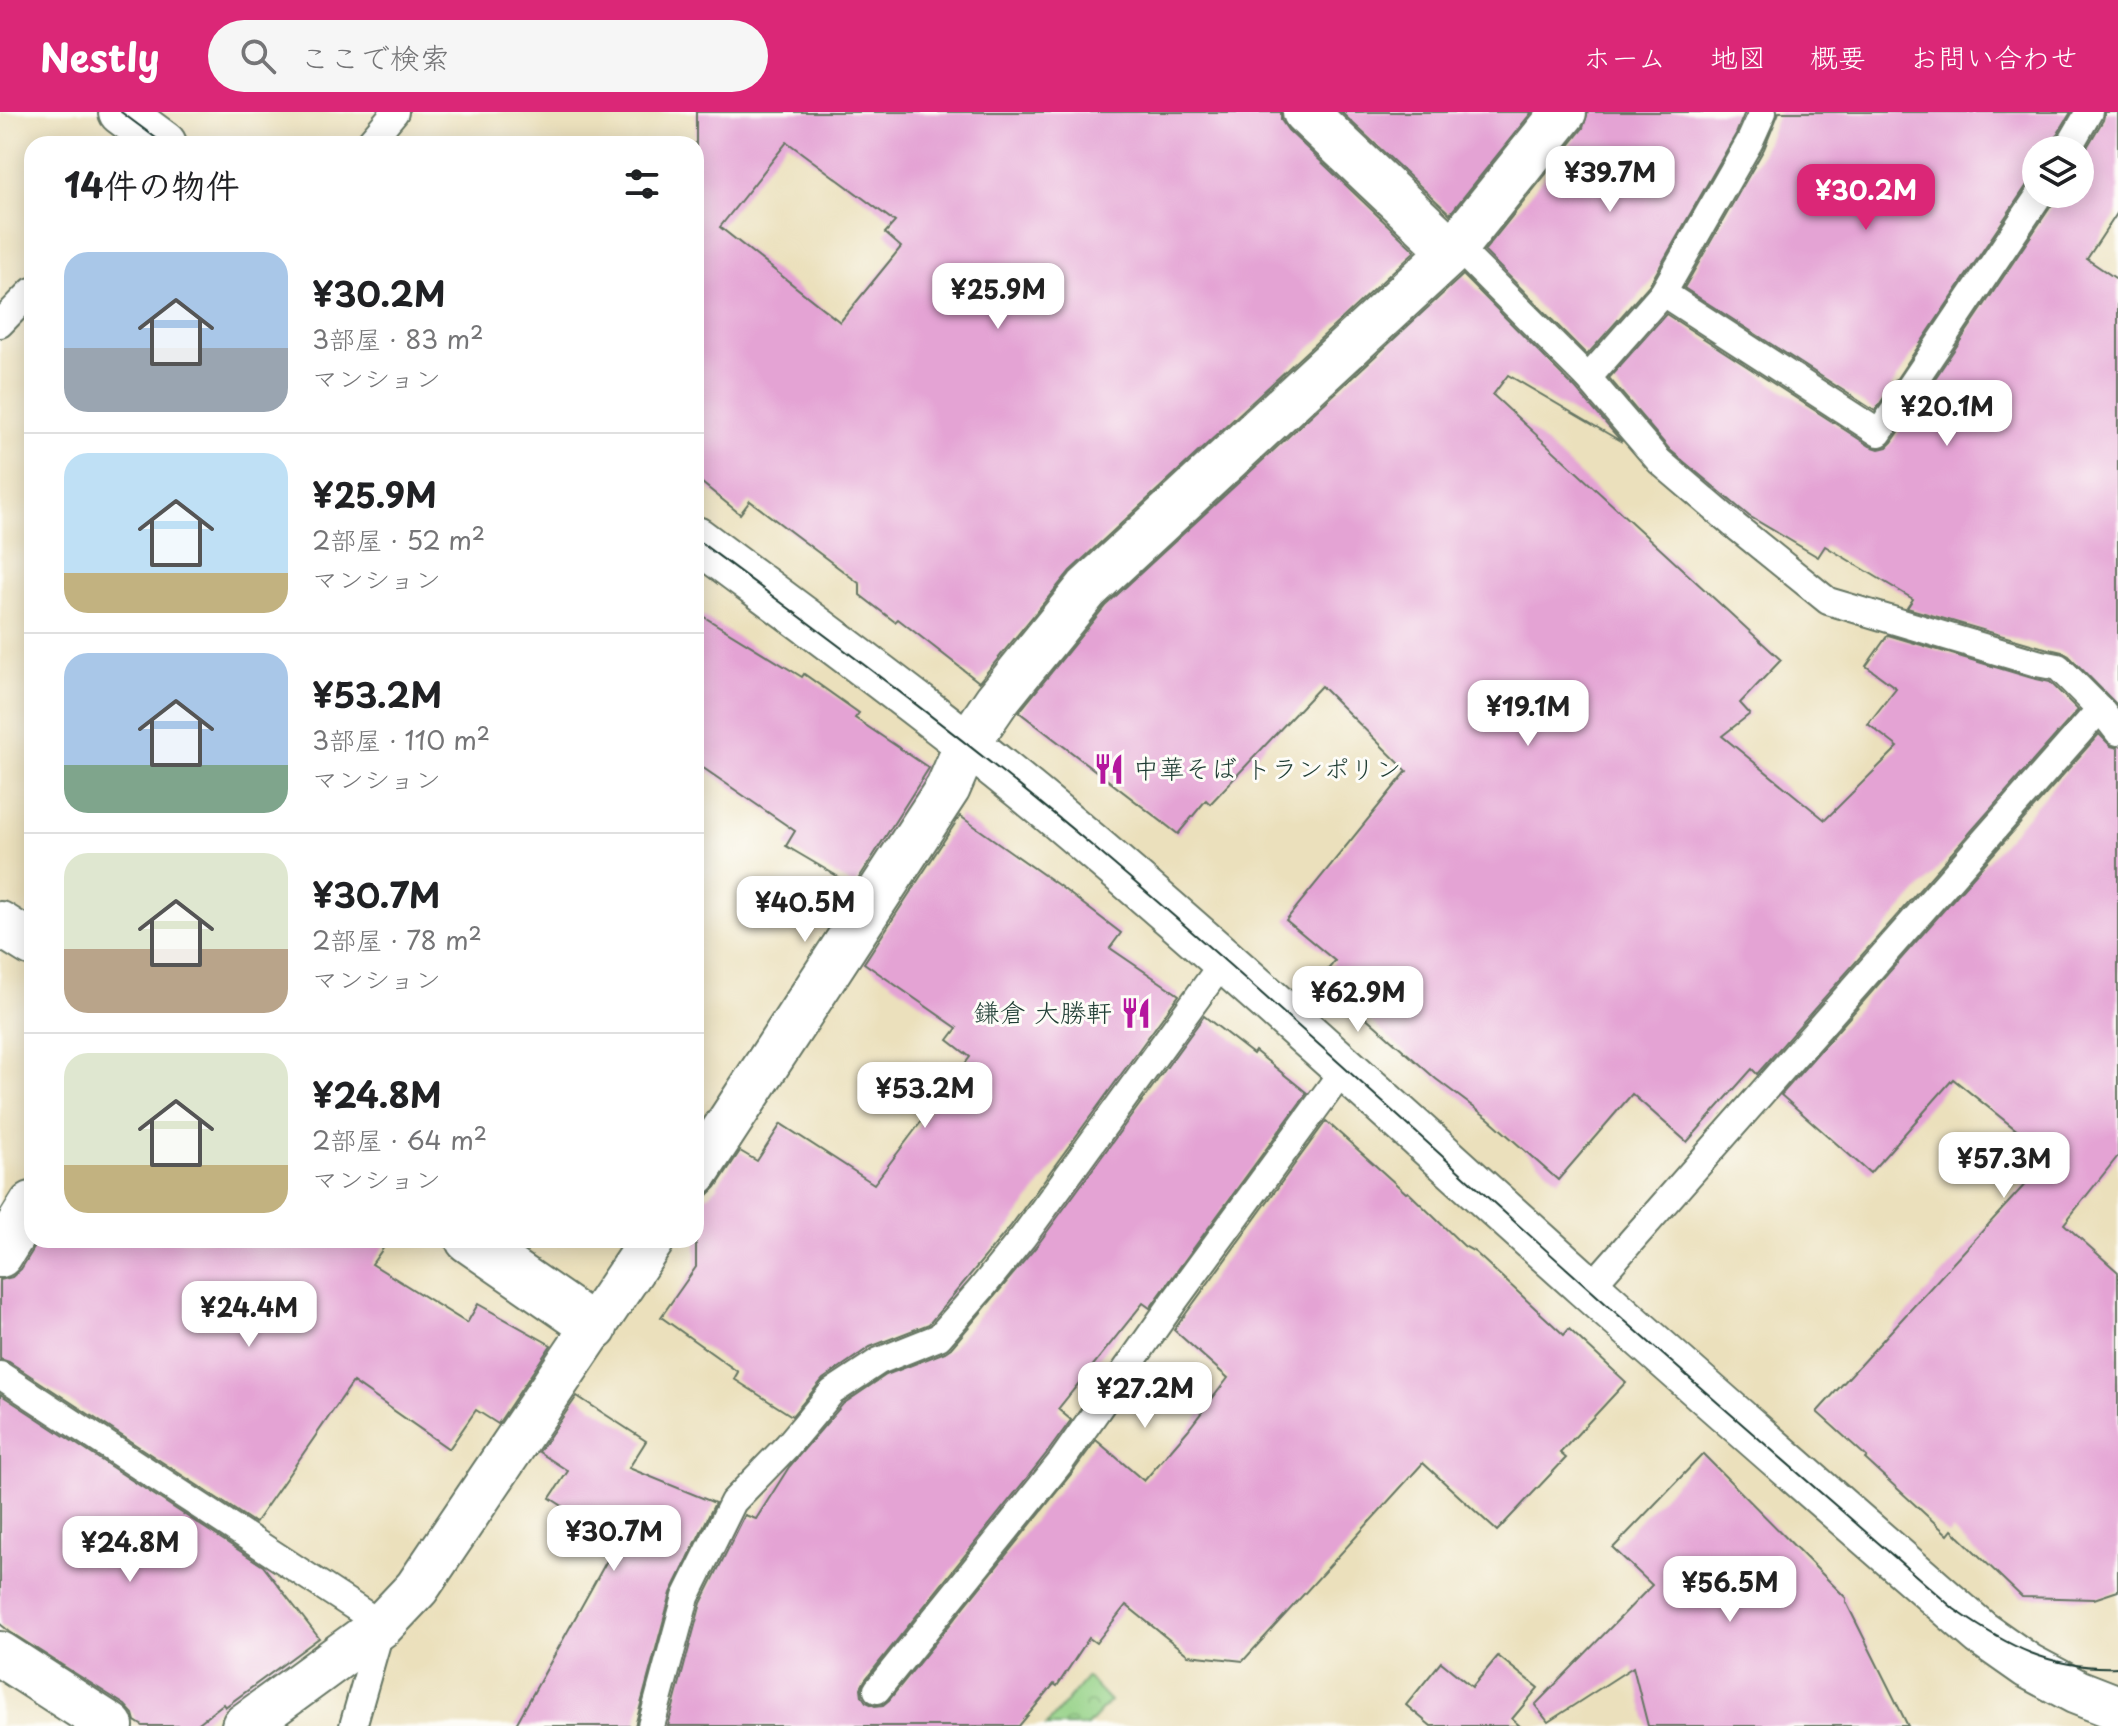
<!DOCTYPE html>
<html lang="ja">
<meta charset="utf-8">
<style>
body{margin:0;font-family:"Playpen Sans","Klee One",sans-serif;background:#f6f6f6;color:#202124;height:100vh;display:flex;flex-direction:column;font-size:30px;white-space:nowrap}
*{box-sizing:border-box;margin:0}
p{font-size:26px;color:#757577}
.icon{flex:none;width:44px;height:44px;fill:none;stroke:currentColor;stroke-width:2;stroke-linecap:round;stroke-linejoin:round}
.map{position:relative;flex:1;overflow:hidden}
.details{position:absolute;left:24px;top:24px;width:680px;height:1112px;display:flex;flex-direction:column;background:#fff;border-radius:24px;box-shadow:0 4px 20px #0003}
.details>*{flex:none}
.fabs{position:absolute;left:2022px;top:24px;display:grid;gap:16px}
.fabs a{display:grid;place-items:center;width:72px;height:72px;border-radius:50%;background:#fff;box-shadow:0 4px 20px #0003;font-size:40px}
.price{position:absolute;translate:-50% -68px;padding:0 18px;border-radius:16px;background:#fff;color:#222;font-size:26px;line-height:52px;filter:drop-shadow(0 2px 4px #0008)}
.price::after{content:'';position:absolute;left:50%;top:48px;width:24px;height:18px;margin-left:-12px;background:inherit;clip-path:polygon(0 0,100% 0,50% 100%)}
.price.active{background:#db2777;color:#fff}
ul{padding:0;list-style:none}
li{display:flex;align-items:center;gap:24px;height:200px;padding:0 40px}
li+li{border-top:2px solid #e0e0e0}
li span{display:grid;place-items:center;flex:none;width:224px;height:160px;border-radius:24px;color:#555}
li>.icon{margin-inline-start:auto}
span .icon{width:96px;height:96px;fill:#fffc;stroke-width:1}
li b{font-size:34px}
h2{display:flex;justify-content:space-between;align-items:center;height:96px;padding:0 40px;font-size:34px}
header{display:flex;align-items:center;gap:48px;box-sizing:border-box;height:112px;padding:0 40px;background:#db2777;color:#fff}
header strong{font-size:38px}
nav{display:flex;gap:44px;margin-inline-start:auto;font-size:28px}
.search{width:560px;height:72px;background:#f6f6f6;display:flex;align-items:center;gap:20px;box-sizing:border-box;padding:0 28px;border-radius:44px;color:#757577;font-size:30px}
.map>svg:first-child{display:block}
</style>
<header>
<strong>Nestly</strong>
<div class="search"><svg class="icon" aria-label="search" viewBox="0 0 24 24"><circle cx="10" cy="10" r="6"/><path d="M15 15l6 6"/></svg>ここで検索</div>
<nav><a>ホーム</a><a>地図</a><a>概要</a><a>お問い合わせ</a></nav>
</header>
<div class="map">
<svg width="2118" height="1614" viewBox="0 0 2118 1614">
<defs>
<pattern id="park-crowns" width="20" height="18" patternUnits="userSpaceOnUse" patternTransform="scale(2)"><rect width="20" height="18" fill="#95d287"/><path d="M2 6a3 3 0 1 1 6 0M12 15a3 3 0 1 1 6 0" fill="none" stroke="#79ac6f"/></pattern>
</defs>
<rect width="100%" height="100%" fill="#fdfcf7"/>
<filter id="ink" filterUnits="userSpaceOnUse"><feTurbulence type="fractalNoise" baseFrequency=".0125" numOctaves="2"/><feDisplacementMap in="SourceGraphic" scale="16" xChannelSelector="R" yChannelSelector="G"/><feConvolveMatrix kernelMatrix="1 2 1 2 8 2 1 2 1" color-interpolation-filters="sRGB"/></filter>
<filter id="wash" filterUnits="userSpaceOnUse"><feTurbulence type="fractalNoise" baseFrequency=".006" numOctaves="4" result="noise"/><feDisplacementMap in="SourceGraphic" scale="32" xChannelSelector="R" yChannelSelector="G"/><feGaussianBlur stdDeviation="1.8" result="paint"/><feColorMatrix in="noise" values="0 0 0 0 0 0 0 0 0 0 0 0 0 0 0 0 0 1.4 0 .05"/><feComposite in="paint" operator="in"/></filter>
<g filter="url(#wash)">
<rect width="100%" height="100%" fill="#ebe0bc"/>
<polygon fill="url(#park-crowns)" stroke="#5a885e" stroke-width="2" points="1087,1565 1110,1589 1087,1614 1046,1614"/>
<g id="blocks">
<g fill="#e4a3d4" fill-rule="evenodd">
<path d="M696,0h585v8l7,10 127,121 -345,320 -91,111 -81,-63 -3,3 -35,-27v-11l-110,-83 -10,13 -44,-36zM787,30l108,80 -10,11 16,14 -61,75 -120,-95z"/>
<polygon points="1341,0 1532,0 1450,102"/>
<polygon points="1588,0 1745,0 1736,22 1650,172 1587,243 1484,139 1583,16"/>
<polygon points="1779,0 2071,0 2053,30 2051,38 2036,38 2036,67 2027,73 1875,299 1684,176 1764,37"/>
<polygon points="2105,0 2118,0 2118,100 2087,147 2118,168 2118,594 2069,544 2062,540 2041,535 1907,496 1913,487 1825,434 1818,445 1749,404 1670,338 1609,266 1666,202 1870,334 1879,337 1887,335 1892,330 2053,91 2056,82 2080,82 2080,47 2103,8"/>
<polygon points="1463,163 1576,277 1622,330 1508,263 1493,283 1781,548 1740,591 1750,602 1722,624 1825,708 1898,635 1868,612 1896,576 1866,554 1888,523 2032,566 2050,570 2078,598 1757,962 1752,957 1687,1030 1632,982 1558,1068 1488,1006 1436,967 1321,866 1335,849 1286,808 1407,659 1321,574 1210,692 1206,688 1178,722 1019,600 1105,494"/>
<polygon points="696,500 802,565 804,562 859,601 855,606 929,656 854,774 786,734 795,719 696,651"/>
<polygon points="2099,622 2111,634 2118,636 2118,1044 2064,1112 2118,1160 2118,1479 2094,1487 2022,1485 1952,1418 1948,1423 1865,1347 1867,1345 1817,1300 2050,1045 1953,967 1870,1061 1781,983"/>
<polygon points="960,704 1061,775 1121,821 1110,836 1179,883 1010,1115 929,1212 870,1235 823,1267 792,1304 734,1267 738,1260 661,1205 696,1155 696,1086 708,1083 716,1075 740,1039 757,1049 781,1012 874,1072 970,945 948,928 957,916 864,851"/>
<polygon points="1204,904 1253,942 1255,939 1307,981 1150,1196 1143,1191 1058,1297 1071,1308 1047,1341 865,1568 861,1576 862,1584 866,1590 875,1594 883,1593 889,1588 1072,1361 1096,1328 1144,1369 1188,1318 1228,1266 1174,1218 1326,1009 1406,1081 1408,1080 1464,1134 1475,1140 1564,1223 1569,1217 1626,1270 1560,1341 1566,1346 1497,1419 1423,1351 1243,1549 1188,1543 1126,1493 1096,1531 1089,1526 1057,1574 1054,1572 1019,1614 668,1614 701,1491 745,1403 756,1407 789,1355 843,1292 886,1263 945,1240 951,1236 1036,1135"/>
<polygon points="39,1128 389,1128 372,1152 467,1211 478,1192 551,1233 498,1312 476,1298 449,1337 353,1270 255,1411 9,1250 0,1247 0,1168 12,1165 21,1157"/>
<polygon points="0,1282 263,1454 319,1526 225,1595 223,1592 195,1614 143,1614 135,1609 133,1602 125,1593 10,1520 0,1512"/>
<polygon points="577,1284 646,1329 629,1356 715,1391 671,1481 635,1614 515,1614 615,1434 599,1428 603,1420 550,1386 568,1359 539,1340"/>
<polygon points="1703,1342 1846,1486 1846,1490 1908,1614 1648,1614 1633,1555 1548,1610 1535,1593 1652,1473 1613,1436"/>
<polygon points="1498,1544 1538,1576 1512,1607 1520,1614 1431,1614 1406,1593 1441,1550 1472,1575"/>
</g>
</g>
</g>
<g filter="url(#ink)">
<use href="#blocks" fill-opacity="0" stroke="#667664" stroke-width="2"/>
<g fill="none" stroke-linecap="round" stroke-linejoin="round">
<defs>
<g id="service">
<polyline points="368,32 395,0"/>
<polyline points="2067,38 2089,0"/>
<polyline points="1456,134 1588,266 1659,349 1734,413 1828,489 2037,551 2058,555 2100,597 2118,620"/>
<polyline points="1663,181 1879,321 2040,82"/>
<polyline points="0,212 32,179"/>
<polyline points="1588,266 1663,181 1750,29 1763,0"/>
<polyline points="1589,1177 2100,597"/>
<polyline points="0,1263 382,1513 353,1614"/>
<polyline points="877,1578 1060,1351 1175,1188 1345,956"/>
<polyline points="651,1614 686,1485 733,1390 787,1334 832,1280 879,1249 939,1225 981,1177 1023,1125 1224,849"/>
</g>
<g id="minor">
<polyline points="1305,0 1452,139"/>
<polyline points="0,812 32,832"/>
<polyline points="696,1061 948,676 967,632 997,588 1087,477 1452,139 1564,0"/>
<polyline points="468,1128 595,1216"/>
<polyline points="0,1143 32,1092"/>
<polyline points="0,1542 111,1614"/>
<polyline points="244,1614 382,1513 417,1476 652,1128"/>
</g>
<g id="tertiary">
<polyline points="121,0 164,32"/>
<path d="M696,427c134,100 269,198 396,307 168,143 330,293 494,440 131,117 263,232 395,347l47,33 49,26 41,16"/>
</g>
</defs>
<use href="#service" stroke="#667664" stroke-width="30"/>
<use href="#minor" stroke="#667664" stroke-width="48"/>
<use href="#tertiary" stroke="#667664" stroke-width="48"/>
<use href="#service" stroke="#fff" stroke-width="26"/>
<use href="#minor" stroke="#fff" stroke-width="44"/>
<use href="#tertiary" stroke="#fff" stroke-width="44"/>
<g stroke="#1f3d34" stroke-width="2">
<polyline points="121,0 164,32"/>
<path d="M696,427c133,99 267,198 394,305 169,143 331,294 496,442 121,109 245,215 368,323 53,37 97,61 164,58"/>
</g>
</g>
</g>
<defs>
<symbol id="restaurant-bare" viewBox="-9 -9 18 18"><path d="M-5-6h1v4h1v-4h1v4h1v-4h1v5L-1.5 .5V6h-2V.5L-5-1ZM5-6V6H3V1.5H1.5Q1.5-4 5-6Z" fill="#b5179e" stroke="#fdfcf7" stroke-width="2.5" paint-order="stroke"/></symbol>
</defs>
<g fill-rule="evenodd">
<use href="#restaurant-bare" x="1087" y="635" width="44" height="44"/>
<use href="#restaurant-bare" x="1114" y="879" width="44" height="44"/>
</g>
<g text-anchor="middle" stroke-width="6" stroke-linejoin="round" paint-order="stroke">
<g font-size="26" fill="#1f3d34" stroke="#fdfcf7" text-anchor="start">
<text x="1133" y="666">中華そば トランポリン</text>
<text x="1112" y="910" text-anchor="end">鎌倉 大勝軒</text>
</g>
</g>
</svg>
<div class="fabs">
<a><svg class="icon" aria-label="layers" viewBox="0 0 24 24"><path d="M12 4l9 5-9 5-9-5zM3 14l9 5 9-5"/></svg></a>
</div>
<b class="price" style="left:1610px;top:102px">¥39.7M</b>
<b class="price active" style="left:1866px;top:120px">¥30.2M</b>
<b class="price" style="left:998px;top:219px">¥25.9M</b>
<b class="price" style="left:1947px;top:336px">¥20.1M</b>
<b class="price" style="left:1528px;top:636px">¥19.1M</b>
<b class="price" style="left:805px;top:832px">¥40.5M</b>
<b class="price" style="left:1358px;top:922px">¥62.9M</b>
<b class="price" style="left:925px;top:1018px">¥53.2M</b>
<b class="price" style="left:2004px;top:1088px">¥57.3M</b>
<b class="price" style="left:249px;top:1237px">¥24.4M</b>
<b class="price" style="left:1145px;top:1318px">¥27.2M</b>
<b class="price" style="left:614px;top:1461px">¥30.7M</b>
<b class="price" style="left:130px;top:1472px">¥24.8M</b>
<b class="price" style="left:1730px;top:1512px">¥56.5M</b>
<section class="details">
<h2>14件の物件<svg class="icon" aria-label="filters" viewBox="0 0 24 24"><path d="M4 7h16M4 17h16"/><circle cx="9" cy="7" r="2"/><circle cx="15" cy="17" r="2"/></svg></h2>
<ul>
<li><span style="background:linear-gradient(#a9c7e8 60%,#9aa5b1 0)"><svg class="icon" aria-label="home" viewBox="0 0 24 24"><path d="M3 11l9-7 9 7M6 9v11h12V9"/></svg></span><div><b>¥30.2M</b><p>3部屋 · 83 m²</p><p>マンション</p></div></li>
<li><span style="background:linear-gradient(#bfe0f5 75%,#c2b280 0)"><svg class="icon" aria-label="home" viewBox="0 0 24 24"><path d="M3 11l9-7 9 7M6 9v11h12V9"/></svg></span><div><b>¥25.9M</b><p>2部屋 · 52 m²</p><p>マンション</p></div></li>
<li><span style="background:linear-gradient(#a9c7e8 70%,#7fa58c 0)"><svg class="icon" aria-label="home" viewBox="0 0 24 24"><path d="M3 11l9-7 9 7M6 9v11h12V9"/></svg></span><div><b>¥53.2M</b><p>3部屋 · 110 m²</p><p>マンション</p></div></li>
<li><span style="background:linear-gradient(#dfe7d0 60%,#b9a48a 0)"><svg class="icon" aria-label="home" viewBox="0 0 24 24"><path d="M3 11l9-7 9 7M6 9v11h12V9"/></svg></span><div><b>¥30.7M</b><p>2部屋 · 78 m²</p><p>マンション</p></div></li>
<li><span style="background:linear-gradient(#dfe7d0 70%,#c2b280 0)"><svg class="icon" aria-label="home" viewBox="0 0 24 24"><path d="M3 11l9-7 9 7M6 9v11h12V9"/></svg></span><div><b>¥24.8M</b><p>2部屋 · 64 m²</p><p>マンション</p></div></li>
</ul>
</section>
</div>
